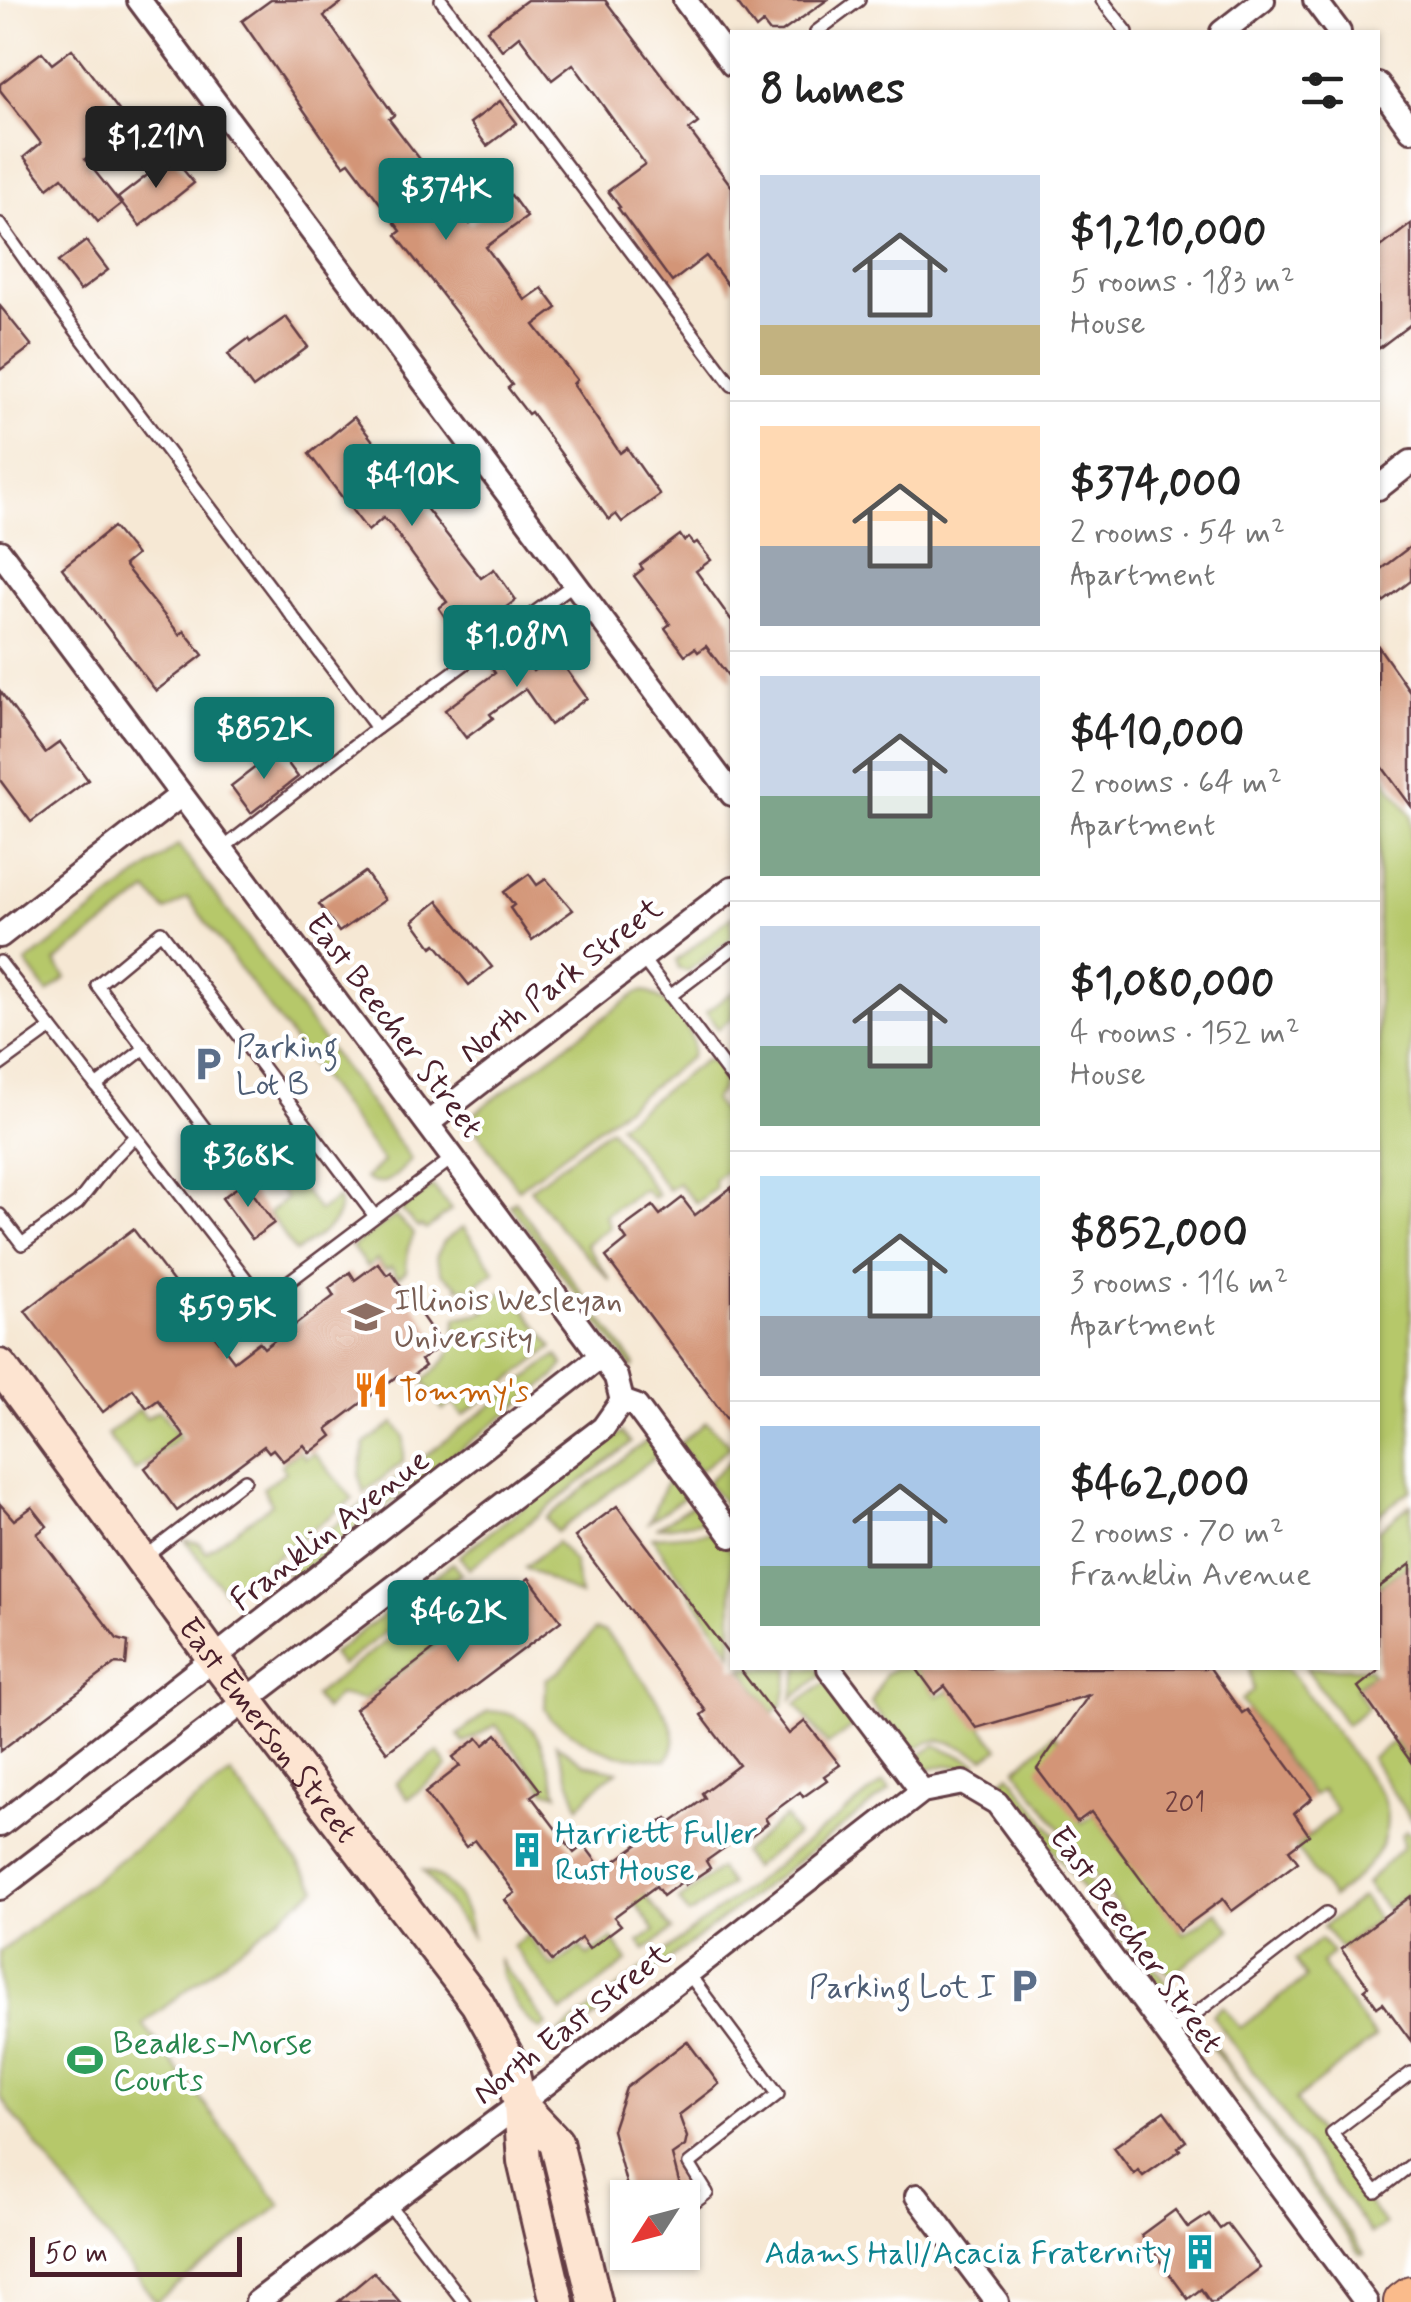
<!DOCTYPE html>
<meta charset="utf-8">
<style>
body{margin:0;font-family:Mynerve,sans-serif;background:#f2f2f2;color:#222;height:100vh;display:flex;flex-direction:column;font-size:38px;white-space:nowrap}
*{box-sizing:border-box;margin:0}
p{font-size:32px;color:#767676}
.icon{flex:none;width:55px;height:55px;fill:none;stroke:currentColor;stroke-width:2;stroke-linecap:round;stroke-linejoin:round}
.map{position:relative;flex:1;overflow:hidden}
.sheet{position:absolute;left:730px;top:30px;width:650px;height:1640px;display:flex;flex-direction:column;background:#fff;border-radius:0px;box-shadow:0 2px 8px #0004}
.sheet>*{flex:none}
.needle{width:65px;rotate:234deg}
.fabs{position:absolute;left:610px;top:2180px;display:grid;gap:20px}
.fabs a{display:grid;place-items:center;width:90px;height:90px;border-radius:0px;background:#fff;box-shadow:0 2px 8px #0004;font-size:50px}
.scale{position:absolute;left:30px;bottom:25px;width:212px;box-sizing:border-box;padding-left:10px;border:5px solid #4a1f2b;border-top:0;font-size:28px;line-height:35px;white-space:nowrap;color:#4a1f2b;-webkit-text-stroke:8px #fff;paint-order:stroke}
.price{position:absolute;translate:-50% -85px;padding:0 22px;border-radius:10px;background:#0f766e;color:#fff;font-size:32px;line-height:65px;filter:drop-shadow(0 2px 5px #0008)}
.price::after{content:'';position:absolute;left:50%;top:60px;width:30px;height:22px;margin-left:-15px;background:inherit;clip-path:polygon(0 0,100% 0,50% 100%)}
.price.selected{background:#222;color:#fff}
ul{padding:0;list-style:none}
li{display:flex;align-items:center;gap:30px;height:250px;padding:0 30px}
li+li{border-top:2px solid #e0e0e0}
li span{display:grid;place-items:center;flex:none;width:280px;height:200px;border-radius:0px;color:#555}
li>.icon{margin-inline-start:auto}
span .icon{width:120px;height:120px;fill:#fffc;stroke-width:1}
li b{font-size:42px}
h2{display:flex;justify-content:space-between;align-items:center;height:120px;padding:0 30px;font-size:42px}
.map>svg:first-child{display:block}
</style>
<div class="map">
<svg width="1411" height="2302" viewBox="0 0 1411 2302">
<rect width="100%" height="100%" fill="#fff"/>
<filter id="ink" filterUnits="userSpaceOnUse"><feTurbulence type="fractalNoise" baseFrequency=".01" numOctaves="2"/><feDisplacementMap in="SourceGraphic" scale="20" xChannelSelector="R" yChannelSelector="G"/><feConvolveMatrix kernelMatrix="1 2 1 2 8 2 1 2 1" color-interpolation-filters="sRGB"/></filter>
<filter id="wash" filterUnits="userSpaceOnUse"><feTurbulence type="fractalNoise" baseFrequency=".0048" numOctaves="4" result="noise"/><feDisplacementMap in="SourceGraphic" scale="40" xChannelSelector="R" yChannelSelector="G"/><feGaussianBlur stdDeviation="2.25" result="paint"/><feColorMatrix in="noise" values="0 0 0 0 0 0 0 0 0 0 0 0 0 0 0 0 0 1.4 0 .05"/><feComposite in="paint" operator="in"/></filter>
<g filter="url(#wash)">
<rect width="100%" height="100%" fill="#f6e8d4"/>
<g fill="#b6c86b" stroke="#80744b" stroke-width="2.5">
<polygon points="1378,768 1411,815 1411,1490 1378,1515"/>
<path d="M178,845l233,314c-12,15 -28,33 -46,19l18,-16 -195,-264 -22,13 -18,-20 -93,71 11,16 -18,15 -22,-30z"/>
<polygon points="732,916 732,938 688,971 679,969 676,961"/>
<path d="M645,991c22,8 56,42 46,66l-173,132 -48,-67 2,-7 165,-122z"/>
<polygon points="732,992 732,1018 718,1029 706,1012"/>
<path d="M705,1060l10,1c11,14 11,27 -2,39l19,26v40l-18,14 2,8 -20,15 -18,-20 -10,7 -49,-66z"/>
<polygon points="610,1128 658,1195 653,1198 644,1189 605,1215 610,1227 586,1244 611,1281 558,1226 530,1189"/>
<path d="M276,1154l43,57 19,-13c8,26 -25,41 -43,54l-26,-39 17,-14 -24,-33z"/>
<polygon points="433,1186 451,1210 426,1230 421,1226 418,1228 401,1210"/>
<polygon points="515,1201 635,1365 632,1368 510,1205"/>
<polygon points="395,1216 414,1234 408,1248 406,1271 398,1277 391,1267 386,1270 377,1260 367,1267 352,1247"/>
<polygon points="463,1227 495,1271 473,1287 457,1288 458,1285 442,1274 436,1257 444,1241"/>
<path d="M509,1288l44,59 -90,69 -10,-13 -10,7 -20,-29c26,-22 32,-27 33,-63l30,-6 -3,-7z"/>
<polygon points="557,1355 564,1365 553,1378 292,1579 282,1566"/>
<polygon points="139,1409 146,1418 159,1410 180,1437 135,1471 107,1435"/>
<polygon points="706,1422 731,1446 699,1471 679,1444"/>
<polygon points="394,1423 404,1436 404,1461 364,1493 359,1476 365,1444"/>
<polygon points="622,1432 631,1443 469,1569 459,1556"/>
<polygon points="649,1439 659,1454 557,1532 546,1518"/>
<polygon points="300,1451 305,1458 314,1453 353,1499 226,1594 185,1540 199,1543 206,1552 272,1504 263,1488 285,1472 281,1465"/>
<polygon points="732,1459 732,1513 707,1482"/>
<polygon points="671,1471 689,1494 649,1522"/>
<polygon points="694,1504 708,1521 656,1528"/>
<polygon points="1411,1504 1411,1563 1378,1587 1378,1530"/>
<polygon points="717,1532 732,1553 732,1654 652,1537"/>
<polygon points="557,1542 574,1562 580,1596 525,1567"/>
<polygon points="452,1563 461,1574 341,1666 332,1654"/>
<polygon points="457,1587 461,1592 457,1596 473,1617 363,1700 338,1695 325,1710 314,1696"/>
<path d="M595,1630l10,2c18,22 61,73 68,99 3,11 0,21 -7,29l-49,-5 -24,-9 -25,-16 -17,-11 -6,-10 1,-30 14,-8z"/>
<polygon points="742,1668 790,1668 783,1704 773,1713"/>
<polygon points="799,1668 817,1668 822,1675 792,1699"/>
<path d="M895,1668h21l21,28 15,-6 47,58 -15,10c-32,-15 -44,-28 -75,-5l-38,-50 14,-29z"/>
<path d="M1249,1668h39l94,127c18,46 -16,76 -50,103l-36,-50 41,-37 -15,-21 -9,6 -72,-95 12,-11z"/>
<polygon points="1306,1668 1369,1668 1373,1673 1355,1687 1368,1708 1346,1725"/>
<polygon points="828,1681 858,1722 828,1745 796,1704"/>
<path d="M488,1711c53,1 55,40 70,83l-13,-4 -49,-65 -32,18 -6,-8z"/>
<polygon points="1054,1734 1060,1741 1040,1768 1082,1823 1105,1808 1100,1823 1184,1934 1217,1911 1231,1930 1169,1976 1016,1769"/>
<polygon points="1394,1741 1404,1756 1411,1751 1411,1820 1371,1758"/>
<polygon points="556,1744 585,1764 618,1771 604,1780 579,1806"/>
<polygon points="936,1745 977,1763 972,1768 946,1765 923,1771 914,1759"/>
<polygon points="438,1752 448,1767 408,1799 396,1783"/>
<polygon points="231,1774 317,1888 143,2024 281,2205 156,2302 0,2097 0,1952"/>
<polygon points="1010,1774 1015,1781 1180,2002 1171,2004 1001,1782"/>
<polygon points="884,1782 890,1790 575,2032 556,2036"/>
<polygon points="785,1817 796,1835 752,1868 742,1853"/>
<polygon points="1406,1831 1411,1834 1411,1892 1387,1910 1366,1883 1403,1847 1402,1835"/>
<polygon points="719,1869 730,1885 689,1915 679,1900"/>
<path d="M423,1870c30,10 45,35 48,66z"/>
<polygon points="630,1876 672,1930 645,1950 639,1942 655,1931 621,1884"/>
<polygon points="1362,1897 1378,1919 1340,1948 1323,1927"/>
<polygon points="527,1935 552,1967 581,1947 588,1956 612,1939 628,1961 562,2012 513,1946"/>
<polygon points="1320,1939 1333,1953 1321,1963 1375,2038 1295,2100 1385,2225 1371,2234 1212,2015 1223,2006 1240,2028 1306,1978 1295,1960"/>
<path d="M499,1960l48,65 -6,5c-21,-12 -40,-47 -42,-70z"/>
<polygon points="1202,2028 1365,2254 1366,2254 1360,2254 1204,2036"/>
</g>
<g id="blocks">
<g fill="#d39577">
<polygon points="271,0 345,0 324,16 394,115 389,119 470,224 511,195 527,217 486,247 525,300 542,288 557,308 534,325 577,380 573,384 620,453 627,448 660,495 622,522 616,514 609,520 531,412 528,414 508,388 512,385 396,235 401,231 349,162 344,165 326,142 242,21"/>
<polygon points="527,0 605,0 698,123 689,130 732,187 732,291 706,256 672,282 618,208 620,207 608,191 645,164 573,64 552,80 519,36 502,50 487,30"/>
<polygon points="735,0 827,0 782,32 770,32 763,23 756,29"/>
<polygon points="72,49 130,125 85,159 121,204 98,222 62,177 48,188 24,157 41,143 0,90 0,84 42,52 52,64"/>
<polygon points="500,101 517,123 487,146 470,123"/>
<polygon points="172,156 194,183 140,226 118,198"/>
<polygon points="1411,224 1411,324 1378,349 1378,249"/>
<polygon points="86,241 108,270 80,291 58,262"/>
<polygon points="0,306 32,346 0,370"/>
<polygon points="286,317 308,347 253,388 228,354 248,339 250,342"/>
<polygon points="354,417 481,578 494,569 516,600 505,608 508,612 497,621 501,626 475,645 460,624 453,629 439,608 447,602 390,524 383,518 368,531 309,454"/>
<polygon points="113,527 136,555 124,565 180,635 184,631 203,655 156,691 62,568"/>
<polygon points="680,535 684,541 689,538 694,544 697,542 711,560 696,571 732,621 732,681 706,646 698,652 695,648 685,655 665,628 670,624 634,576 643,569 640,565"/>
<polygon points="1411,546 1411,581 1378,606 1378,571"/>
<polygon points="512,641 533,671 556,655 587,698 550,725 525,689 490,714 493,718 466,738 445,710 495,673 486,660"/>
<polygon points="1378,646 1411,693 1411,806 1378,761"/>
<polygon points="0,691 45,753 60,742 88,780 31,822 0,780"/>
<polygon points="278,750 298,777 251,813 231,786"/>
<polygon points="365,872 385,900 339,932 319,904"/>
<polygon points="529,874 537,885 546,879 573,910 532,940 510,908 514,905 504,892"/>
<polygon points="438,901 492,967 469,985 436,944 432,947 413,921"/>
<polygon points="245,1182 274,1223 252,1239 222,1198"/>
<polygon points="732,1187 732,1426 606,1257 627,1240 620,1230 653,1206 660,1215 682,1198 695,1215"/>
<polygon points="133,1229 234,1361 259,1342 264,1348 334,1296 329,1288 350,1272 355,1280 378,1263 387,1275 391,1272 442,1345 421,1360 425,1366 403,1383 397,1376 327,1429 332,1436 310,1453 304,1445 283,1461 273,1449 269,1452 264,1446 177,1511 145,1468 185,1437 158,1400 147,1408 133,1389 103,1412 25,1311"/>
<polygon points="0,1504 14,1520 32,1507 47,1526 37,1534 117,1639 128,1642 126,1665 115,1664 0,1751"/>
<polygon points="617,1506 732,1659 732,1668 739,1668 789,1734 805,1721 840,1765 824,1776 827,1780 803,1797 800,1792 765,1818 768,1823 744,1841 741,1836 706,1861 710,1868 685,1885 683,1881 663,1896 656,1886 614,1917 621,1925 589,1949 581,1938 552,1961 505,1900 515,1893 475,1840 466,1847 425,1793 460,1766 453,1757 478,1738 484,1745 497,1734 540,1790 531,1796 574,1853 584,1845 603,1870 644,1840 641,1836 667,1818 671,1823 705,1798 702,1793 739,1765 701,1715 706,1711 575,1537"/>
<polygon points="1411,1564 1411,1762 1358,1687 1378,1671 1378,1588"/>
<polygon points="529,1578 561,1621 387,1752 355,1709"/>
<polygon points="916,1668 1210,1668 1242,1713 1247,1710 1312,1798 1294,1813 1309,1835 1289,1850 1298,1862 1232,1911 1223,1899 1179,1931 1091,1812 1077,1822 1037,1769 1089,1695 976,1728 945,1686 935,1694"/>
<polygon points="1411,1896 1411,2041 1383,2003 1377,2007 1364,1989 1368,1986 1341,1949"/>
<polygon points="687,2041 719,2084 679,2115 687,2137 685,2146 672,2155 681,2190 653,2198 630,2198 612,2130 626,2088"/>
<polygon points="1164,2111 1186,2141 1178,2147 1180,2150 1143,2176 1138,2170 1134,2174 1114,2147"/>
<polygon points="1175,2210 1188,2228 1209,2214 1220,2229 1227,2224 1260,2268 1215,2302 1210,2302 1201,2289 1188,2299 1141,2235"/>
<polygon points="374,2272 400,2302 338,2302"/>
</g>
</g>
</g>
<g filter="url(#ink)">
<use href="#blocks" fill-opacity="0" stroke="#643d44" stroke-width="2.5"/>
<g fill="none" stroke-linecap="round" stroke-linejoin="round">
<defs>
<g id="lane">
<polyline points="441,0 732,385"/>
<polyline points="1102,0 1127,32"/>
<polyline points="816,32 859,0"/>
<polyline points="0,224 59,308 377,728 575,583"/>
<polyline points="222,849 377,728"/>
<polyline points="642,958 732,1078"/>
<polyline points="0,962 263,1301 454,1157"/>
<polyline points="670,996 732,949"/>
<polyline points="0,1065 51,1028"/>
<polyline points="96,1086 145,1048"/>
<polyline points="236,1170 97,985 161,932 374,1215"/>
<polyline points="0,1215 22,1244 78,1203 108,1164 135,1136"/>
<polyline points="145,1557 245,1480"/>
<polyline points="1168,2035 1326,1913"/>
<polyline points="1411,2073 1332,2133 1376,2192 1411,2165"/>
<polyline points="388,2203 464,2302"/>
<polyline points="682,2212 707,2193 689,2164 778,2094 688,1973"/>
</g>
<g id="street">
<polyline points="139,0 732,794"/>
<polyline points="685,0 732,64"/>
<polyline points="1315,0 1339,32"/>
<polyline points="1222,32 1263,0"/>
<polyline points="1378,84 1411,130"/>
<polyline points="1378,488 1411,462"/>
<polyline points="0,552 601,1356 616,1377 622,1401"/>
<polyline points="0,936 181,795"/>
<polyline points="428,1123 732,888"/>
<polyline points="622,1401 636,1406 732,1536"/>
<polyline points="829,1668 922,1791"/>
<polyline points="0,1825 601,1356"/>
<polyline points="0,1888 603,1428 622,1401"/>
<polyline points="917,2196 997,2302"/>
<polyline points="257,2302 520,2104 922,1791 963,1783 997,1803 1366,2302"/>
</g>
<g id="secondary">
<path id="s1" d="M0,1366l215,294 262,343 33,59 10,42 4,57 33,141"/>
<polyline points="520,2104 556,2142 595,2302"/>
</g>
<polyline id="primary" points="1403,2302 1411,2296"/>
</defs>
<use href="#lane" stroke="#643d44" stroke-width="16"/>
<use href="#street" stroke="#643d44" stroke-width="28"/>
<use href="#secondary" stroke="#643d44" stroke-width="38"/>
<use href="#primary" stroke="#643d44" stroke-width="42"/>
<use href="#lane" stroke="#fff" stroke-width="11"/>
<use href="#street" stroke="#fff" stroke-width="22"/>
<use href="#secondary" stroke="#fde4d1" stroke-width="32"/>
<use href="#primary" stroke="#fabb8b" stroke-width="38"/>
</g>
</g>
<defs>
<symbol id="parking-bare" viewBox="-9 -9 18 18"><path d="M-3.5-5.5H1a3.5 3.5 0 0 1 0 7H-1V5.5H-3.5ZM-1-3.4V-.6H.8a1.4 1.4 0 0 0 0-2.8Z" fill="#5c6f8a" stroke="#fff" stroke-width="2.5" paint-order="stroke"/></symbol>
<symbol id="university-bare" viewBox="-9 -9 18 18"><path d="M0-5L7-2L0 1L-7-2ZM-4 1L0 2.5L4 1V4Q0 6-4 4Z" fill="#8d6e63" stroke="#fff" stroke-width="2.5" paint-order="stroke"/></symbol>
<symbol id="restaurant-bare" viewBox="-9 -9 18 18"><path d="M-5-6h1v4h1v-4h1v4h1v-4h1v5L-1.5 .5V6h-2V.5L-5-1ZM5-6V6H3V1.5H1.5Q1.5-4 5-6Z" fill="#e8710a" stroke="#fff" stroke-width="2.5" paint-order="stroke"/></symbol>
<symbol id="building-bare" viewBox="-9 -9 18 18"><path d="M-4-6H4V6H1V3H-1V6H-4ZM-2.5-4.3h1.7v1.8h-1.7ZM.8-4.3h1.7v1.8H.8ZM-2.5-1h1.7V.8h-1.7ZM.8-1h1.7V.8H.8Z" fill="#0f9aa8" stroke="#fff" stroke-width="2.5" paint-order="stroke"/></symbol>
<symbol id="stadium-bare" viewBox="-9 -9 18 18"><path d="M0-5a6.5 5 0 1 0 0 10a6.5 5 0 1 0 0-10ZM-3.5-1.8h7v3.6h-7Z" fill="#2e9e5b" stroke="#fff" stroke-width="2.5" paint-order="stroke"/></symbol>
</defs>
<g fill-rule="evenodd">
<use href="#parking-bare" x="183" y="1039" width="50" height="50"/>
<use href="#university-bare" x="341" y="1292" width="50" height="50"/>
<use href="#restaurant-bare" x="346" y="1365" width="50" height="50"/>
<use href="#building-bare" x="502" y="1825" width="50" height="50"/>
<use href="#parking-bare" x="999" y="1961" width="50" height="50"/>
<use href="#stadium-bare" x="60" y="2035" width="50" height="50"/>
<use href="#building-bare" x="1175" y="2227" width="50" height="50"/>
</g>
<g text-anchor="middle" stroke-width="9" stroke-linejoin="round" paint-order="stroke">
<g font-size="28" fill="#6c3c3e">
<text x="1185" y="1812">201</text>
</g>
<g font-size="32" fill="#4a1f2b" stroke="#fff">
<text transform="translate(560 979) rotate(-38)" y="11">North Park Street</text>
<text transform="translate(395 1025) rotate(53)" y="11">East Beecher Street</text>
<text transform="translate(329 1529) rotate(-38)" y="11">Franklin Avenue</text>
<text dy="11" stroke="none"><textPath href="#s1" startOffset="452">East Emerson Street</textPath></text>
<text transform="translate(1137 1939) rotate(54)" y="11">East Beecher Street</text>
<text transform="translate(571 2023) rotate(-38)" y="11">North East Street</text>
</g>
<g font-size="32" fill="#4e5e75" stroke="#fff" text-anchor="start">
<text x="236" y="1057">Parking<tspan x="236" dy="37">Lot B</tspan></text>
<text x="996" y="1997" text-anchor="end">Parking Lot I</text>
</g>
<g font-size="32" fill="#785e54" stroke="#fff" text-anchor="start">
<text x="394" y="1310">Illinois Wesleyan<tspan x="394" dy="37">University</tspan></text>
</g>
<g font-size="32" fill="#c56008" stroke="#fff" text-anchor="start">
<text x="399" y="1401">Tommy's</text>
</g>
<g font-size="32" fill="#0d838f" stroke="#fff" text-anchor="start">
<text x="555" y="1843">Harriett Fuller<tspan x="555" dy="37">Rust House</tspan></text>
<text x="1172" y="2263" text-anchor="end">Adams Hall/Acacia Fraternity</text>
</g>
<g font-size="32" fill="#27864d" stroke="#fff" text-anchor="start">
<text x="113" y="2053">Beadles-Morse<tspan x="113" dy="37">Courts</tspan></text>
</g>
</g>
</svg>
<div class="fabs">
<a><svg class="needle" viewBox="-14 -14 28 28"><path d="M0-13l5 13h-10z" fill="#e53935"/><path d="M0 13l5-13h-10z" fill="#767676"/></svg></a>
</div>
<div class="scale">50 m</div>
<b class="price selected" style="left:156px;top:191px">$1.21M</b>
<b class="price" style="left:446px;top:243px">$374K</b>
<b class="price" style="left:412px;top:529px">$410K</b>
<b class="price" style="left:517px;top:690px">$1.08M</b>
<b class="price" style="left:264px;top:782px">$852K</b>
<b class="price" style="left:248px;top:1210px">$368K</b>
<b class="price" style="left:227px;top:1362px">$595K</b>
<b class="price" style="left:458px;top:1665px">$462K</b>
<section class="sheet">
<h2>8 homes<svg class="icon" aria-label="filters" viewBox="0 0 24 24"><path d="M4 7h16M4 17h16"/><circle cx="9" cy="7" r="2"/><circle cx="15" cy="17" r="2"/></svg></h2>
<ul>
<li><span style="background:linear-gradient(#c9d6e8 75%,#c2b280 0)"><svg class="icon" aria-label="home" viewBox="0 0 24 24"><path d="M3 11l9-7 9 7M6 9v11h12V9"/></svg></span><div><b>$1,210,000</b><p>5 rooms · 183 m²</p><p>House</p></div></li>
<li><span style="background:linear-gradient(#ffd9b3 60%,#9aa5b1 0)"><svg class="icon" aria-label="home" viewBox="0 0 24 24"><path d="M3 11l9-7 9 7M6 9v11h12V9"/></svg></span><div><b>$374,000</b><p>2 rooms · 54 m²</p><p>Apartment</p></div></li>
<li><span style="background:linear-gradient(#c9d6e8 60%,#7fa58c 0)"><svg class="icon" aria-label="home" viewBox="0 0 24 24"><path d="M3 11l9-7 9 7M6 9v11h12V9"/></svg></span><div><b>$410,000</b><p>2 rooms · 64 m²</p><p>Apartment</p></div></li>
<li><span style="background:linear-gradient(#c9d6e8 60%,#7fa58c 0)"><svg class="icon" aria-label="home" viewBox="0 0 24 24"><path d="M3 11l9-7 9 7M6 9v11h12V9"/></svg></span><div><b>$1,080,000</b><p>4 rooms · 152 m²</p><p>House</p></div></li>
<li><span style="background:linear-gradient(#bfe0f5 70%,#9aa5b1 0)"><svg class="icon" aria-label="home" viewBox="0 0 24 24"><path d="M3 11l9-7 9 7M6 9v11h12V9"/></svg></span><div><b>$852,000</b><p>3 rooms · 116 m²</p><p>Apartment</p></div></li>
<li><span style="background:linear-gradient(#a9c7e8 70%,#7fa58c 0)"><svg class="icon" aria-label="home" viewBox="0 0 24 24"><path d="M3 11l9-7 9 7M6 9v11h12V9"/></svg></span><div><b>$462,000</b><p>2 rooms · 70 m²</p><p>Franklin Avenue</p></div></li>
</ul>
</section>
</div>
